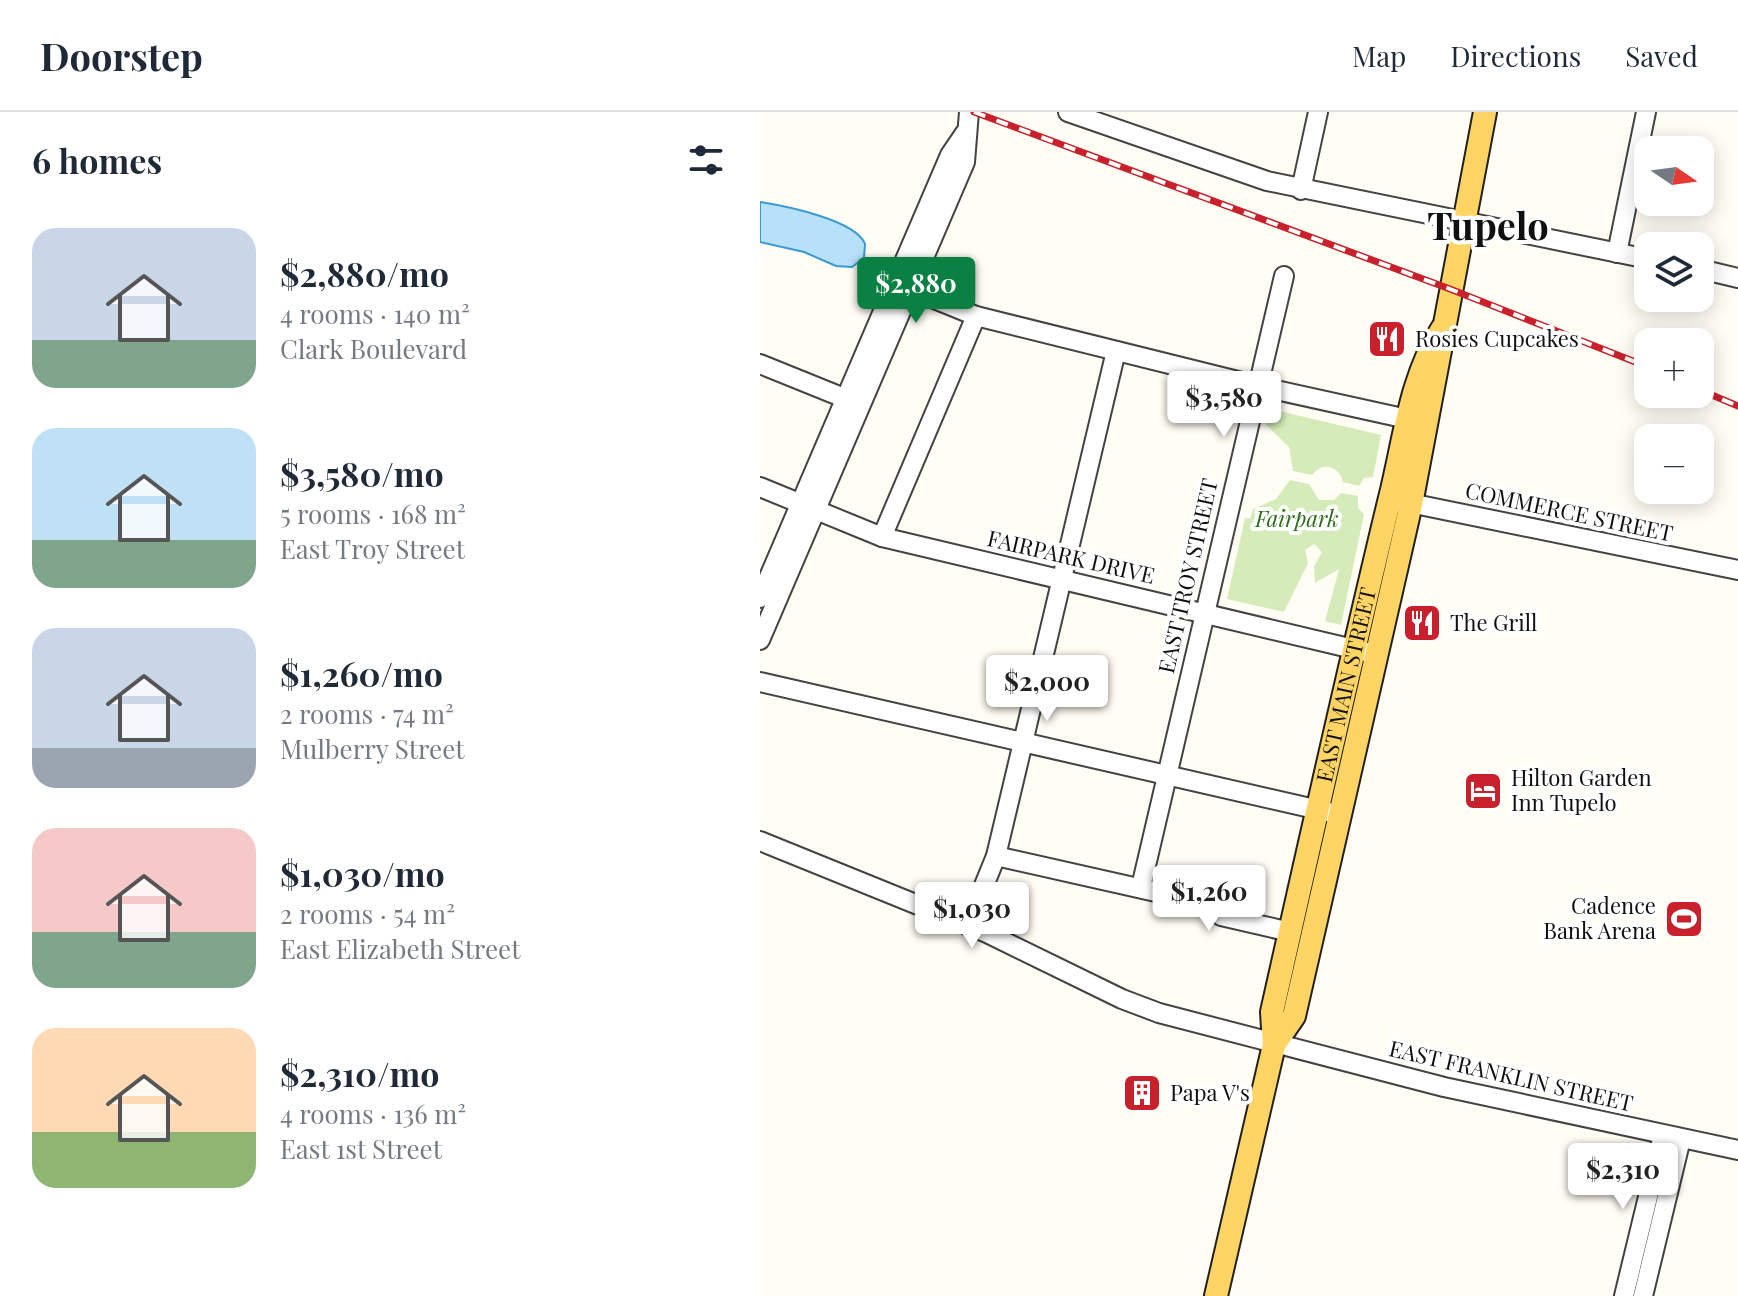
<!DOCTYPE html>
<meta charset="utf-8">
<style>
body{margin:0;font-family:"Playfair Display",serif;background:#f2f2f3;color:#1f2937;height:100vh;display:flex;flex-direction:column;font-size:30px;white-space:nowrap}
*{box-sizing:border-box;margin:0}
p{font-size:26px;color:#747a83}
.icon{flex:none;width:44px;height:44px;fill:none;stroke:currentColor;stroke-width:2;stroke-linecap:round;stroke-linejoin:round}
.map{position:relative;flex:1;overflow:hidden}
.sheet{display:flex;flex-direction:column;background:#fff;width:760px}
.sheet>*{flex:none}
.needle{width:52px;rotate:103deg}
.tools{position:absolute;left:874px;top:24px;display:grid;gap:16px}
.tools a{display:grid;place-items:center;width:80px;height:80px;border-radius:16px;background:#fff;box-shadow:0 4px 20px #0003;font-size:40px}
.price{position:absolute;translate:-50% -68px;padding:0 18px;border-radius:8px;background:#fff;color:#222;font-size:26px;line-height:52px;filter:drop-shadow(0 2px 4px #0008)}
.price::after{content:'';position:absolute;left:50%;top:48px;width:24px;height:18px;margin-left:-12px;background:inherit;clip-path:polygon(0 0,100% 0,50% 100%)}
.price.selected{background:#0b8043;color:#fff}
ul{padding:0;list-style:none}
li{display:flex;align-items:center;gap:24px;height:200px;padding:0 32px}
li span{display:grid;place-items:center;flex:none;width:224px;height:160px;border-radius:24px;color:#555}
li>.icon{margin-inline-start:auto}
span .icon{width:96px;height:96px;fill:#fffc;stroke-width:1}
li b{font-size:34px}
h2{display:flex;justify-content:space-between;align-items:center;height:96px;padding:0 32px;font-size:34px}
header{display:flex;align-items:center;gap:48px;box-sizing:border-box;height:112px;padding:0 40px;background:#fff;border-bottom:2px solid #e0e1e3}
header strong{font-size:38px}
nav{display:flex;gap:44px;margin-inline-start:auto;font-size:28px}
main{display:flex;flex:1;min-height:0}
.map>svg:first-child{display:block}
</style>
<header>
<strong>Doorstep</strong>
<nav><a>Map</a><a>Directions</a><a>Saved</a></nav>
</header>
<main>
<section class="sheet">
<h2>6 homes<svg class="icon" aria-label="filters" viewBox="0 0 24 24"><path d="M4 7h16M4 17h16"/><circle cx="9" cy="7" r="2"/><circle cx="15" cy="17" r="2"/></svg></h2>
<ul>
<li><span style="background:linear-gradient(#c9d6e8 70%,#7fa58c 0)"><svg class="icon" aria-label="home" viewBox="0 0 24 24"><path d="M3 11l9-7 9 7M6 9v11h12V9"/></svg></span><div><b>$2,880/mo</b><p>4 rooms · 140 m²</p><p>Clark Boulevard</p></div></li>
<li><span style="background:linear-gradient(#bfe0f5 70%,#7fa58c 0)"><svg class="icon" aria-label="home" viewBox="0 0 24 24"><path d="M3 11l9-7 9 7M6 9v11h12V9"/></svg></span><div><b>$3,580/mo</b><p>5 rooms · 168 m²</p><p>East Troy Street</p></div></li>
<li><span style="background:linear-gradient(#c9d6e8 75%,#9aa5b1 0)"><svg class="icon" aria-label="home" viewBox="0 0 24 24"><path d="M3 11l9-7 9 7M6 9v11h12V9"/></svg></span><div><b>$1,260/mo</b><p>2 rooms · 74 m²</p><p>Mulberry Street</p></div></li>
<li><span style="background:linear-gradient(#f6c9c9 65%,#7fa58c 0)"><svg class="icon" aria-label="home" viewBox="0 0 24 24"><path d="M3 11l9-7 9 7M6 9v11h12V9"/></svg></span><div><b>$1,030/mo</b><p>2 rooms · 54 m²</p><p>East Elizabeth Street</p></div></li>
<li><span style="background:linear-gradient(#ffd9b3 65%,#8fb573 0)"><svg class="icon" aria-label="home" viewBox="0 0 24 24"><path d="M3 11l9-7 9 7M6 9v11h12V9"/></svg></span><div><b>$2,310/mo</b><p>4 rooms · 136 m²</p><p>East 1st Street</p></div></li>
</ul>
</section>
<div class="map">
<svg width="978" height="1184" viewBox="0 0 978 1184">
<rect width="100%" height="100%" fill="#fffdf4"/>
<g fill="#d5ecba">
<path d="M515,298l106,25 -8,42 -9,1 -5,8 -16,-4c-4,-16 -20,-21 -31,-7l-19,-4 -4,-24 -23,-22z"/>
<polygon points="530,368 549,372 559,388 574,388 581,381 598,384 598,396 604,402 581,513 565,509 579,457 555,471 554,454 562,440 554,432 545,438 548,451 524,500 467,487 485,406 490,407 493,397 516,387"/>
</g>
<path fill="#b6e1f9" stroke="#3999d3" stroke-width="2" d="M0,90c25,4 96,18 105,42l-1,14 -12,9 -16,-1 -32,-14 -44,-10z"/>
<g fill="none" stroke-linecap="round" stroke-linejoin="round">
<defs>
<g id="minor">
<polyline points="308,0 507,69 888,147"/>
<polyline points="541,78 558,0"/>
<polyline points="857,141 886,0"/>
<polyline points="940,157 978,166"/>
<polyline points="135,171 216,204 498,274 661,310"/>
<polyline points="0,252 94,290"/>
<polyline points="0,375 122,425 606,540"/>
<polyline points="640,389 978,458"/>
<polyline points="122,425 216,204"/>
<polyline points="0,486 190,43 205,21"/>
<polyline points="0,528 205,50 209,0"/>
<polyline points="0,570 581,703"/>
<polyline points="0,729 227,821 362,887 399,901 684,975 978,1038"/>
<polyline points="236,744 449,792 461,804 530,820"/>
<polyline points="381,775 524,164"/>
<polyline points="208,813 236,744 356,239"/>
<polyline points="864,1184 903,1023"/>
<polyline points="883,1184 921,1027"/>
</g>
<g id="major">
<polyline points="514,933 534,904 651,392 725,0"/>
<path id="s1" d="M456,1184l58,-251 -2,-33c38,-170 76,-340 117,-510 15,-57 20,-122 53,-173"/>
</g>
</defs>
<use href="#minor" stroke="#434343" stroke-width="22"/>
<use href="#major" stroke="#212121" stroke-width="26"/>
<use href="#minor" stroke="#fff" stroke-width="18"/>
<use href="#major" stroke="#fed565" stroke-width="22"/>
<defs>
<g id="rail">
<polyline points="214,0 690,177 888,255"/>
<polyline points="940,278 978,294"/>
</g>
</defs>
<use href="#rail" stroke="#c8212c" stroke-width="7"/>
<use href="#rail" stroke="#fff" stroke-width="4" stroke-dasharray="12" stroke-linecap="butt"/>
</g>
<defs>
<symbol id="restaurant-square" viewBox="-11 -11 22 22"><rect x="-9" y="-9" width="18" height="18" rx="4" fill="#c8212c" stroke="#fff"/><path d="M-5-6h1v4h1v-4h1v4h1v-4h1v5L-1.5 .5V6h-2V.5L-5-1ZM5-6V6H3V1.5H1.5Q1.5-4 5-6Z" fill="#fff"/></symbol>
<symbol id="hotel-square" viewBox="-11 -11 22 22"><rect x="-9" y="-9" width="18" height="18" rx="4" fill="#c8212c" stroke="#fff"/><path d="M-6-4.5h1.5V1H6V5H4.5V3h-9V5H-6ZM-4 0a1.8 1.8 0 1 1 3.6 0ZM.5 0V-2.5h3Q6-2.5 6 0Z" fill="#fff"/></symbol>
<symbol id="stadium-square" viewBox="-11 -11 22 22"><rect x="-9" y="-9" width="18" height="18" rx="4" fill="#c8212c" stroke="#fff"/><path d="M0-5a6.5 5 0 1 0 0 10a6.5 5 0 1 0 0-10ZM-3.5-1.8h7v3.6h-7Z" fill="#fff"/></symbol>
<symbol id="building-square" viewBox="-11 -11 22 22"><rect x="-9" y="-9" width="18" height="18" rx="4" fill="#c8212c" stroke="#fff"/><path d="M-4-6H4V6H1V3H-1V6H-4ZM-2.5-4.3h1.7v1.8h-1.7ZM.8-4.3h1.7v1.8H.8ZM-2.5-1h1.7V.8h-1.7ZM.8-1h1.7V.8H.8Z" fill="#fff"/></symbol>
</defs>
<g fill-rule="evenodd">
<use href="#restaurant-square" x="605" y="205" width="44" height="44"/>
<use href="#restaurant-square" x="640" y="489" width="44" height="44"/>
<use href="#hotel-square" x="701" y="657" width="44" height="44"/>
<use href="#stadium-square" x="902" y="785" width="44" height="44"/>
<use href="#building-square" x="360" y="959" width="44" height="44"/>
</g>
<g text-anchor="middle" stroke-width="8" stroke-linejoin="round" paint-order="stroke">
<g font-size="22" fill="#101010" stroke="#fff" text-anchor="start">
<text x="655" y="235">Rosies Cupcakes</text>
<text x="690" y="519">The Grill</text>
<text x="751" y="674">Hilton Garden<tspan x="751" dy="25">Inn Tupelo</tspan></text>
<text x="896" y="802" text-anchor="end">Cadence<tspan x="896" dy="25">Bank Arena</tspan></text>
<text x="410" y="989">Papa V's</text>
</g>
<g font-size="22" fill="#101010" stroke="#fff">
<text transform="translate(809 400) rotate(12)" y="8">COMMERCE STREET</text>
<text transform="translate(311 445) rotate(13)" y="8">FAIRPARK DRIVE</text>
<text transform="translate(428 464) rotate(-77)" y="8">EAST TROY STREET</text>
<text dy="8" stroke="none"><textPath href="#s1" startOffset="626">EAST MAIN STREET</textPath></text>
<text transform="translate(751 964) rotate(13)" y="8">EAST FRANKLIN STREET</text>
</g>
<g font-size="22" font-style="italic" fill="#2e6c1c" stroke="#fff">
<text x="537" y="415">Fairpark</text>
</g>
<g font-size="38" font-weight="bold" fill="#101010" stroke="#fff">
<text x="728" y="128">Tupelo</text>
</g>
</g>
</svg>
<div class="tools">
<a><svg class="needle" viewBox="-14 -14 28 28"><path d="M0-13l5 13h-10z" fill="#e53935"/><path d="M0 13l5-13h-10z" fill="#747a83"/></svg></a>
<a><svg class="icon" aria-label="layers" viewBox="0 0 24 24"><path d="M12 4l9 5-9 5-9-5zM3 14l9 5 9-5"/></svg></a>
<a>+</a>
<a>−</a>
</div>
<b class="price selected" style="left:156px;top:213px">$2,880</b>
<b class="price" style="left:464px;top:327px">$3,580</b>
<b class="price" style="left:287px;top:611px">$2,000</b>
<b class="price" style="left:449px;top:821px">$1,260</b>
<b class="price" style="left:212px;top:838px">$1,030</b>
<b class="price" style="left:863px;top:1099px">$2,310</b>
</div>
</main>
